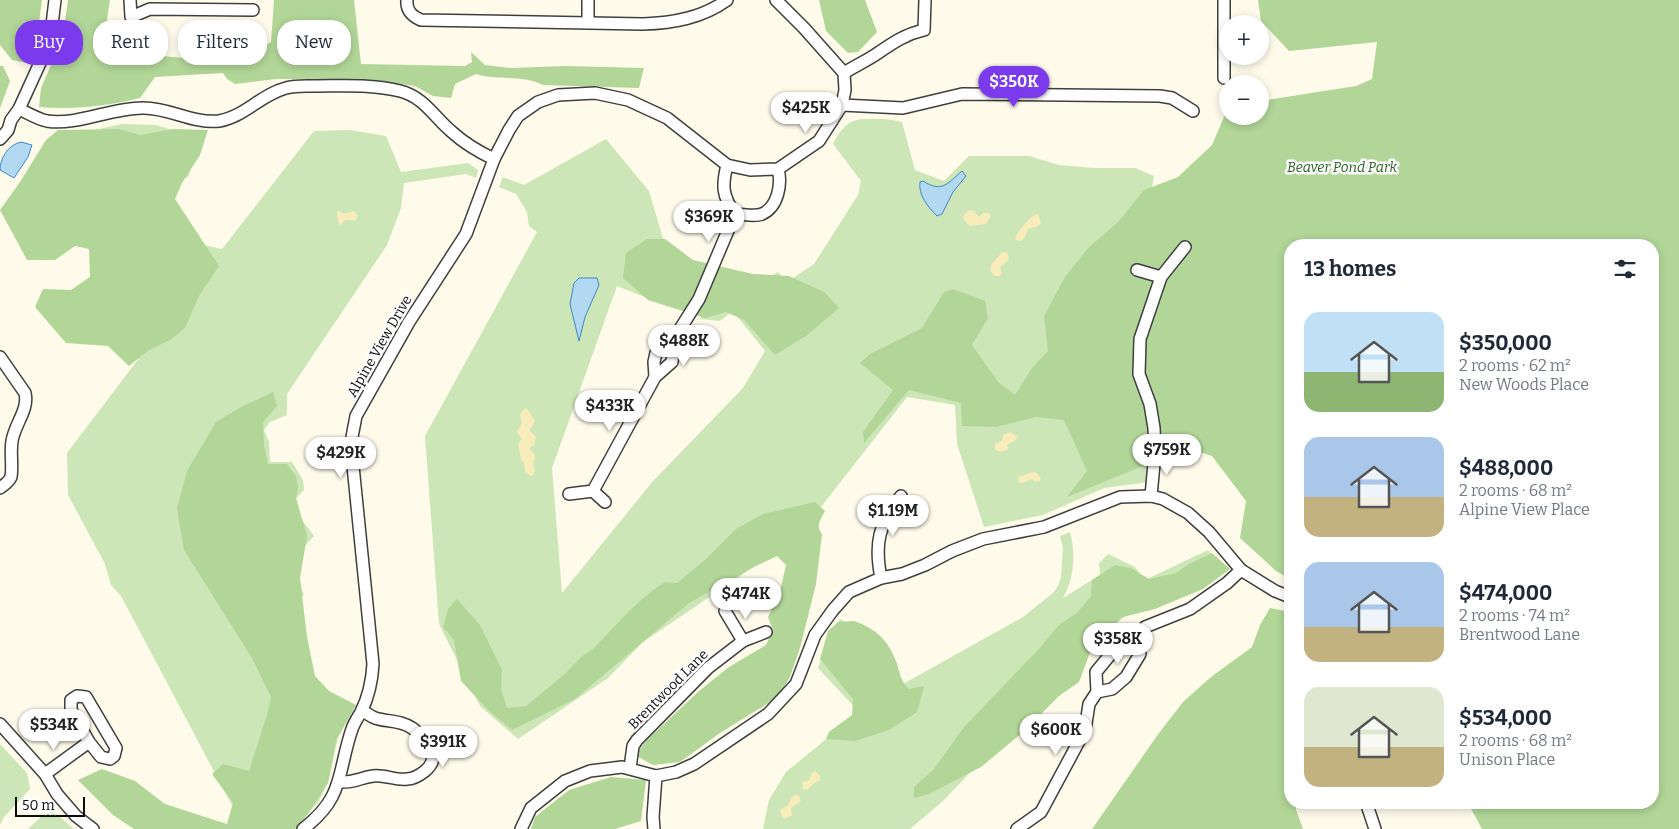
<!DOCTYPE html>
<meta charset="utf-8">
<style>
body{margin:0;font-family:Bitter,serif;background:#f2f2f3;color:#1f2937;height:100vh;display:flex;flex-direction:column;font-size:19px;white-space:nowrap}
*{box-sizing:border-box;margin:0}
p{font-size:16px;color:#747a83}
.icon{flex:none;width:28px;height:28px;fill:none;stroke:currentColor;stroke-width:2;stroke-linecap:round;stroke-linejoin:round}
.map{position:relative;flex:1;overflow:hidden}
.drawer{position:absolute;left:1284px;top:239px;width:375px;height:570px;display:flex;flex-direction:column;background:#fff;border-radius:20px;box-shadow:0 2px 8px #0003}
.drawer>*{flex:none}
.guide{position:absolute;left:15px;top:20px;width:475px;height:45px;display:flex;gap:10px}
.buttons{position:absolute;left:1219px;top:15px;display:grid;gap:10px}
.buttons a{display:grid;place-items:center;width:50px;height:50px;border-radius:50%;background:#fff;box-shadow:0 2px 8px #0003;font-size:25px}
.scale{position:absolute;left:15px;bottom:12px;width:70px;box-sizing:border-box;padding-left:5px;border:2px solid #0c0c0c;border-top:0;font-size:14px;line-height:18px;white-space:nowrap;color:#0c0c0c;-webkit-text-stroke:4px #fff;paint-order:stroke}
.price{position:absolute;translate:-50% -42px;padding:0 11px;border-radius:18px;background:#fff;color:#222;font-size:16px;line-height:32px;filter:drop-shadow(0 1px 2px #0008)}
.price::after{content:'';position:absolute;left:50%;top:30px;width:15px;height:11px;margin-left:-8px;background:inherit;clip-path:polygon(0 0,100% 0,50% 100%)}
.price.active{background:#7c3aed;color:#fff}
ul{padding:0;list-style:none}
li{display:flex;align-items:center;gap:15px;height:125px;padding:0 20px}
li span{display:grid;place-items:center;flex:none;width:140px;height:100px;border-radius:15px;color:#555}
li>.icon{margin-inline-start:auto}
span .icon{width:60px;height:60px;fill:#fffc;stroke-width:1}
li b{font-size:21px}
h2{display:flex;justify-content:space-between;align-items:center;height:60px;padding:0 20px;font-size:21px}
.tag{padding:0 18px;border-radius:20px;background:#fff;box-shadow:0 2px 8px #0003;font-size:18px;line-height:45px}
.tag.active{background:#7c3aed;color:#fff}
.map>svg:first-child{display:block}
</style>
<div class="map">
<svg width="1679" height="829" viewBox="0 0 1679 829">
<rect width="100%" height="100%" fill="#fefbeb"/>
<g fill="#cde6b7">
<path d="M861,119h25l16,3 13,48 29,11 25,-25h60l30,9 35,3h41l19,8 -20,110 16,196 -46,6 -61,27 -59,12 -27,-83 -2,-39 -48,-8 -90,115 -75,63 -99,67 -35,36 -90,61 -38,-33 -41,-82 -14,-188 112,-204 -8,-6 -2,-14 -11,-18 -17,-7 4,-10 21,8 82,-46 43,52 15,51 3,64 -50,-20 -65,182 10,125 91,-112 90,-93 22,-37 -32,-40 -13,10 -20,-2 21,-48 25,21 32,-20 9,10 27,-18 44,-69 3,-14 -28,-37c7,-13 12,-22 28,-25z"/>
<polygon points="122,124 156,125 186,134 193,146 189,176 162,191 199,244 222,249 314,131 350,130 386,136 401,172 468,163 478,170 476,178 466,174 404,183 401,208 387,245 287,394 287,415 270,422 264,430 269,442 270,462 292,462 303,480 304,490 293,502 296,512 314,536 292,560 304,595 297,602 307,675 340,727 329,780 318,803 290,829 243,826 121,596 111,585 105,564 68,495 67,453 190,291 62,137"/>
<path d="M1070,532c6,22 4,47 -7,66l37,-23 -1,-12 9,-9 27,13 10,13 63,-30 6,7 -93,62 -52,50 -126,132 -33,28h-147l6,-29 17,-28 73,-60 -41,-44 9,-26 13,-23 43,20 20,45 120,-67 31,-25 4,-6 3,-9 2,-29 -3,-12z"/>
<polygon points="0,744 27,773 30,789 4,817 0,825"/>
<polygon points="54,812 74,829 28,829 44,814"/>
</g>
<g fill="#b1d697">
<polygon points="0,0 42,0 38,31 27,63 12,60 0,45"/>
<path d="M68,0h42l-3,19 7,20 36,6 11,11 46,4 5,4 29,1 6,-7 24,-16 3,-42h80l7,64 104,2 7,-4 -1,-10 14,13 26,3 54,-2 79,2 -5,20 -96,-3c-20,-11 -45,-4 -67,-11l-21,10 -4,14 -18,-2 -18,-10 -35,-5 -77,-2h-27l-41,5 -8,-5 -4,-6 -68,4 -15,21c-33,8 -66,12 -101,9l2,-19 15,-34 9,-32z"/>
<polygon points="819,0 865,0 877,32 858,52 848,53 826,31"/>
<polygon points="1258,0 1679,0 1679,829 1482,829 1468,803 1652,802 1652,245 1290,245 1290,579 1276,571 1240,538 1246,501 1212,456 1187,448 1067,497 1087,471 1064,420 1036,417 996,427 962,426 961,403 909,390 864,443 863,432 893,390 860,363 870,354 922,328 944,292 953,289 985,301 988,318 972,345 998,382 1015,395 1032,368 1048,351 1044,316 1065,277 1088,248 1118,222 1144,190 1178,177 1212,145 1227,110 1228,116 1260,116 1260,101 1356,86 1372,79 1377,42 1289,51 1261,21"/>
<polygon points="0,66 3,66 10,81 0,108"/>
<polygon points="119,129 140,135 174,129 208,130 200,155 182,183 175,199 219,266 199,296 185,328 170,340 149,350 129,366 108,346 66,343 35,307 43,289 71,290 90,277 89,249 75,246 55,260 27,260 0,210 20,182 46,140 58,130"/>
<polygon points="647,239 665,239 693,260 753,274 789,276 824,292 839,308 806,336 775,355 744,320 726,312 705,318 648,300 623,278 626,253"/>
<polygon points="273,392 277,406 263,422 264,445 268,464 287,464 296,476 298,489 296,498 307,536 300,578 307,637 315,676 329,691 356,705 336,741 328,783 308,814 295,829 134,829 113,815 78,780 102,769 135,781 165,804 227,824 233,803 212,774 223,764 249,771 267,715 271,697 252,658 184,550 177,509 187,471 216,422 241,407"/>
<path d="M815,502l10,9c-4,8 -10,15 -3,23l-6,50 -16,64 -10,29 -12,20 -58,36 -40,29 -27,3 -18,-10 13,-16 51,-48 30,-24 37,-22 7,-15 -5,-13 12,-25 6,-27 -9,-9 -21,10 -67,37 -114,96 -63,31 -24,-20 -27,-29 -7,-41 -11,-13 5,-18 9,-10 23,26 22,45 -1,19 6,19 19,-2 39,-32 16,-17 12,-8 38,-40 22,-19 12,-8 12,1 28,-23 31,-31 27,-15z"/>
<polygon points="1212,553 1230,569 1203,589 1155,609 1123,617 1094,642 1079,682 1059,696 1022,733 981,767 929,794 914,798 914,787 934,769 964,727 1037,651 1059,625 1078,612 1091,596 1092,580 1115,565 1131,568 1149,579 1176,573 1189,564"/>
<polygon points="1270,608 1290,612 1290,802 1296,803 1296,810 1303,829 1092,829 1159,733 1183,702 1211,677 1252,647 1260,625"/>
<path d="M854,621c22,8 33,18 42,40 4,11 4,20 13,28l15,-3 -7,26 -28,18 -34,11 -29,-2 3,-7 23,-17 1,-16 -33,-40 8,-28 10,-9z"/>
<polygon points="611,777 646,780 641,821 615,829 531,829 535,817 569,790"/>
</g>
<g fill="#f7ecba">
<polygon points="969,210 974,211 979,217 983,213 989,213 991,216 986,224 970,226 964,220 963,216"/>
<polygon points="337,211 340,211 343,214 354,211 358,216 355,221 346,220 339,226"/>
<path d="M1038,214l3,9 -3,3 -10,3 -4,10 -4,2 -5,-1c2,-9 15,-24 23,-26z"/>
<polygon points="1002,252 1008,253 1009,260 1000,267 1002,274 999,276 994,276 990,270 991,265"/>
<polygon points="527,408 535,421 530,430 536,437 534,445 529,448 535,455 535,459 533,462 535,471 533,475 531,476 525,472 524,463 521,459 518,443 522,439 517,432 522,423 520,414 524,409"/>
<path d="M1010,432l7,4 -1,4 -9,5 1,4c-5,3 -8,3 -13,1v-6l7,-3 1,-6z"/>
<polygon points="1033,472 1037,473 1041,479 1040,481 1035,482 1032,479 1023,483 1019,482 1018,477"/>
<polygon points="815,771 820,776 820,780 813,784 807,790 803,789 802,782 809,780 812,773"/>
<polygon points="796,794 799,796 801,801 791,808 792,815 785,819 782,817 780,810 788,805 792,797"/>
</g>
<g fill="#b3d8f2" stroke="#3e89c5">
<path d="M21,142l11,3 -4,12 -14,21 -14,-8c0,-12 8,-25 21,-28z"/>
<path d="M962,171l4,5 -13,16 -11,22 -5,2c-9,-9 -19,-21 -17,-34l3,-1c19,12 24,3 39,-10z"/>
<polygon points="579,278 597,278 599,285 585,317 579,341 570,304 574,283"/>
</g>
<g fill="none" stroke-linecap="round" stroke-linejoin="round">
<defs>
<g id="minor">
<polyline points="130,0 131,17 150,9 253,10"/>
<path d="M407,0c-1,11 5,16 14,20l222,4c30,-1 59,-6 84,-24"/>
<polyline points="588,0 588,22"/>
<path d="M844,73c11,-7 24,-13 34,-20 16,-11 28,-19 46,-23l1,-30"/>
<polyline points="1224,78 1224,0"/>
<polyline points="842,105 903,108 962,94 1160,96 1172,98 1193,111"/>
<path d="M19,109c9,4 18,10 28,12 30,5 66,-14 97,-13 26,0 49,16 75,13 25,-4 43,-27 67,-33 10,-3 21,-2 30,-2 28,0 57,-2 84,5 24,6 34,26 52,41 12,11 27,20 42,27"/>
<polyline points="0,139 8,130 11,120 19,109 50,41 55,0"/>
<path d="M727,165c-5,20 -5,31 8,49 8,0 20,3 27,0 16,-7 20,-30 16,-45"/>
<polyline points="1137,270 1161,277"/>
<path d="M0,357l25,36c4,17 -10,30 -13,48 -2,12 1,25 -1,36 -2,5 -7,8 -11,11"/>
<polyline points="655,377 654,362 656,353 675,337 699,299 735,214"/>
<polyline points="593,491 605,502"/>
<polyline points="569,494 593,491 655,377 672,362 675,337"/>
<polyline points="1151,496 1155,453 1154,428 1150,404 1139,374 1140,339 1161,277 1185,247"/>
<path d="M881,578c-7,-35 -2,-54 20,-82"/>
<polyline points="725,611 743,641"/>
<polyline points="1097,692 1112,689 1126,677 1140,654 1137,637"/>
<polyline points="0,724 45,774 57,794 76,816 93,829"/>
<polyline points="630,768 633,746 637,740 708,668 743,641 766,632"/>
<polyline points="45,774 89,742 101,757 110,759 114,756 116,748 86,697 77,696 71,700 71,710 89,742"/>
<path d="M339,782c15,1 20,-4 34,-6 11,-2 23,5 34,3 7,0 13,-4 18,-8 18,-15 2,-32 -13,-43 -11,-8 -25,-6 -37,-10 -5,-2 -9,-5 -13,-8"/>
<polyline points="1366,802 1375,829"/>
<path d="M303,829c42,-32 34,-56 49,-100 2,-6 6,-12 9,-17 8,-16 11,-30 12,-48l-21,-208v-19l4,-21 53,-94 57,-88 28,-75 15,-29 9,-14 20,-14 20,-7 37,-2 33,7 39,18 60,47 23,5 28,-1 41,-28 23,-36 3,-15 -1,-17 -40,-45 -28,-28"/>
<polyline points="521,829 531,808 565,781 590,771 622,767 656,776 676,772 694,764 768,714 796,684 815,635 833,610 849,592 881,578 902,574 925,565 952,551 983,539 1044,527 1120,497 1151,496 1163,499 1188,513 1209,532 1241,570 1275,591 1290,597"/>
<polyline points="654,829 653,817 656,776"/>
<polyline points="1017,829 1041,812 1085,730 1089,704 1097,692 1096,672 1119,644 1137,637 1145,627 1190,609 1227,583 1241,570"/>
</g>
</defs>
<use href="#minor" stroke="#3f3f3f" stroke-width="14"/>
<use href="#minor" stroke="#fff" stroke-width="11"/>
</g>
<g text-anchor="middle" stroke-width="5" stroke-linejoin="round" paint-order="stroke">
<g font-size="14" font-style="italic" fill="#2a5f20" stroke="#fff">
<text x="1342" y="172">Beaver Pond Park</text>
</g>
<g font-size="14" fill="#0c0c0c" stroke="#fff">
<text transform="translate(379 346) rotate(-60)" y="5">Alpine View Drive</text>
<text transform="translate(668 689) rotate(-45)" y="5">Brentwood Lane</text>
</g>
</g>
</svg>
<div class="buttons">
<a>+</a>
<a>−</a>
</div>
<div class="scale">50 m</div>
<b class="price active" style="left:1014px;top:108px">$350K</b>
<b class="price" style="left:806px;top:134px">$425K</b>
<b class="price" style="left:709px;top:243px">$369K</b>
<b class="price" style="left:684px;top:367px">$488K</b>
<b class="price" style="left:610px;top:432px">$433K</b>
<b class="price" style="left:1167px;top:476px">$759K</b>
<b class="price" style="left:341px;top:479px">$429K</b>
<b class="price" style="left:893px;top:537px">$1.19M</b>
<b class="price" style="left:746px;top:620px">$474K</b>
<b class="price" style="left:1118px;top:665px">$358K</b>
<b class="price" style="left:54px;top:751px">$534K</b>
<b class="price" style="left:1056px;top:756px">$600K</b>
<b class="price" style="left:443px;top:768px">$391K</b>
<div class="guide">
<a class="tag active">Buy</a>
<a class="tag">Rent</a>
<a class="tag">Filters</a>
<a class="tag">New</a>
</div>
<section class="drawer">
<h2>13 homes<svg class="icon" aria-label="filters" viewBox="0 0 24 24"><path d="M4 7h16M4 17h16"/><circle cx="9" cy="7" r="2"/><circle cx="15" cy="17" r="2"/></svg></h2>
<ul>
<li><span style="background:linear-gradient(#bfe0f5 60%,#8fb573 0)"><svg class="icon" aria-label="home" viewBox="0 0 24 24"><path d="M3 11l9-7 9 7M6 9v11h12V9"/></svg></span><div><b>$350,000</b><p>2 rooms · 62 m²</p><p>New Woods Place</p></div></li>
<li><span style="background:linear-gradient(#a9c7e8 60%,#c2b280 0)"><svg class="icon" aria-label="home" viewBox="0 0 24 24"><path d="M3 11l9-7 9 7M6 9v11h12V9"/></svg></span><div><b>$488,000</b><p>2 rooms · 68 m²</p><p>Alpine View Place</p></div></li>
<li><span style="background:linear-gradient(#a9c7e8 65%,#c2b280 0)"><svg class="icon" aria-label="home" viewBox="0 0 24 24"><path d="M3 11l9-7 9 7M6 9v11h12V9"/></svg></span><div><b>$474,000</b><p>2 rooms · 74 m²</p><p>Brentwood Lane</p></div></li>
<li><span style="background:linear-gradient(#dfe7d0 60%,#c2b280 0)"><svg class="icon" aria-label="home" viewBox="0 0 24 24"><path d="M3 11l9-7 9 7M6 9v11h12V9"/></svg></span><div><b>$534,000</b><p>2 rooms · 68 m²</p><p>Unison Place</p></div></li>
</ul>
</section>
</div>
